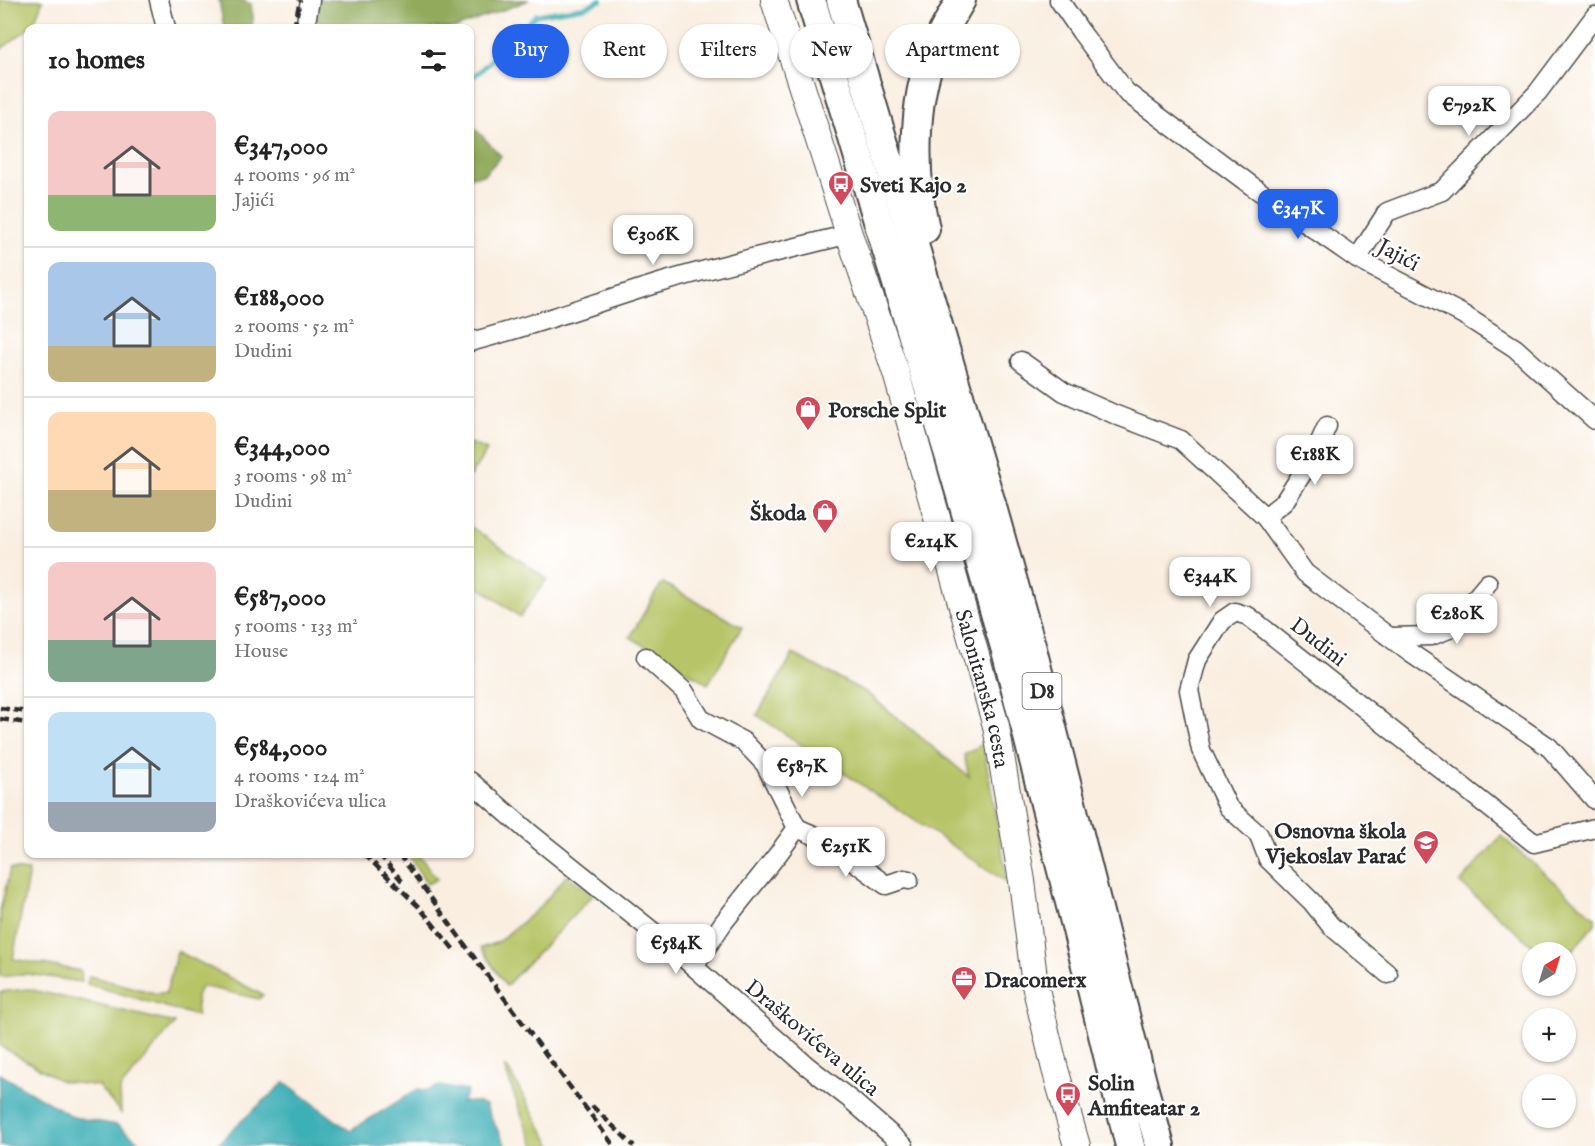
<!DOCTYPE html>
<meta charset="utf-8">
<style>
body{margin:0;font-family:"IM FELL English",serif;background:#f2f2f2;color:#222;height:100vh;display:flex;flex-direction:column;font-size:22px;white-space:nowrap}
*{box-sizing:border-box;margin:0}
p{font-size:20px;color:#767676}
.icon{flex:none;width:33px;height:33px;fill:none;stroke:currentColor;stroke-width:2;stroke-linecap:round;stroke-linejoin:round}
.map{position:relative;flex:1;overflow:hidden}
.sheet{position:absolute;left:24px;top:24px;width:450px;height:834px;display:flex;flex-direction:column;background:#fff;border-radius:12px;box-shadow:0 2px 4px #0004}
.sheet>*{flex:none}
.hud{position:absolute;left:492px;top:24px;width:570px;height:54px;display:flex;gap:12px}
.needle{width:39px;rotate:38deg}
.tools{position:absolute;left:1522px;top:942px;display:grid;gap:12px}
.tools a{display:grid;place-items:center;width:54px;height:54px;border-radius:50%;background:#fff;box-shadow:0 2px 4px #0004;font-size:30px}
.price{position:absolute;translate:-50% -51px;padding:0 14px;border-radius:12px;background:#fff;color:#222;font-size:20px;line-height:39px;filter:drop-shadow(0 2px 3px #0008)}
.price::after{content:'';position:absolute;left:50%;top:36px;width:18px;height:14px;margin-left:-9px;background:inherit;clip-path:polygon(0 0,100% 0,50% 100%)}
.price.current{background:#2563eb;color:#fff}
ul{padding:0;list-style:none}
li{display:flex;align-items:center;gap:18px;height:150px;padding:0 24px}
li+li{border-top:2px solid #e0e0e0}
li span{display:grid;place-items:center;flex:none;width:168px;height:120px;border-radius:12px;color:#555}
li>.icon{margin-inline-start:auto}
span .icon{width:72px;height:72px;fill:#fffc;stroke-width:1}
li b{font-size:26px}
h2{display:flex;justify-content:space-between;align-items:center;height:72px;padding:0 24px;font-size:26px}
.tag{padding:0 21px;border-radius:27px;background:#fff;box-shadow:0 2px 4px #0004;font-size:21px;line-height:54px}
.tag.current{background:#2563eb;color:#fff}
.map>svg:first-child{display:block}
</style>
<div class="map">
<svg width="1595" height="1146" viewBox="0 0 1595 1146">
<rect width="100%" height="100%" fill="#fff"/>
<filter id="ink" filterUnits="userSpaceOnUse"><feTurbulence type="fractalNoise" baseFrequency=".0167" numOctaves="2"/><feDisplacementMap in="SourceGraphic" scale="12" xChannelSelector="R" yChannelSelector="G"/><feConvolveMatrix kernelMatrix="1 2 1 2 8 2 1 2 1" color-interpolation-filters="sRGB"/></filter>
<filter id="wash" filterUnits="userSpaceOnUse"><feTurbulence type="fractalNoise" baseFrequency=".008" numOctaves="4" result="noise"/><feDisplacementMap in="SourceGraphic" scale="24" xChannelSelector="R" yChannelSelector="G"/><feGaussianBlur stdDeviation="1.35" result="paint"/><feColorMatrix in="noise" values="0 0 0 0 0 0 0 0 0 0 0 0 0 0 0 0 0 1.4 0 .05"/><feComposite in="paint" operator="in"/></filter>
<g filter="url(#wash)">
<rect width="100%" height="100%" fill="#f9eee0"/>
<g fill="#b7c567" stroke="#717849" stroke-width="1.5">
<polygon points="0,0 43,0 34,22 25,31 0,50"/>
<polygon points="470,443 487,450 470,476"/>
<polygon points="470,526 547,579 520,617 470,580"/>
<polygon points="663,583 742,627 708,684 630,637 656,592"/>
<polygon points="793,654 867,693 969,777 964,755 983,744 1008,883 757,715"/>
<polygon points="1501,836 1595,917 1595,924 1566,958 1566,952 1540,952 1460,883"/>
<polygon points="408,854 418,854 437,879 427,884"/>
<polygon points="10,869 29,871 13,959 81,971 82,982 28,974 0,977 0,911"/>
<polygon points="567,875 593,895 506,986 481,948 498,942 540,907"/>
<polygon points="177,951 263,995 259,999 202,986 196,996 197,1016 87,984 89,976 154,993 166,993"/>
<polygon points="28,989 175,1023 120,1089 121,1113 98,1086 61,1081 0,1046 0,992"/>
<polygon points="504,1066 509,1071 552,1146 535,1146 523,1119"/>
</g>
<g fill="#91aa5c" stroke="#5e6a44" stroke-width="1.5">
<polygon points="219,0 241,0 251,4 253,17 252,28 224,28"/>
<polygon points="317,0 529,0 456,28 312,28"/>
<polygon points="470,123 501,156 484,175 470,177"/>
</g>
<g fill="#3eafb6" stroke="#346d70" stroke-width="1.5">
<polygon points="0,1074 73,1117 117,1125 145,1146 0,1146"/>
<polygon points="285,1082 350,1131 418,1089 428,1090 440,1086 468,1091 462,1102 476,1102 486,1105 488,1111 506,1146 216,1146 237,1125"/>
</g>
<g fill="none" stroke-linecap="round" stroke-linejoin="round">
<polyline stroke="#3eafb6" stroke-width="5" points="470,79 479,72 536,15 585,7 601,0"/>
</g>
</g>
<g filter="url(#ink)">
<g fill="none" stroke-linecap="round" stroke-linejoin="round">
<defs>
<g id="minor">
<polyline points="159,0 166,28"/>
<polyline points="1059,0 1081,32 1126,92 1252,186 1357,259 1462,314 1515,348 1595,420"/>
<polyline points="305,28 310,0"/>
<polyline points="1357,259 1387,212 1442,191 1538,92 1595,16"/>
<path d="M470,342c62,-16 122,-38 183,-57 65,-20 130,-34 196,-51"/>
<polyline points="1021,361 1064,392 1116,415 1181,440 1265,517 1305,573 1409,652 1549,747 1595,800"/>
<polyline points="1265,517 1284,502 1314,455 1327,426"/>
<polyline points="1390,637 1431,636 1449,629 1488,583"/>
<polyline points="646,657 684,691 701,719 744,742 765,764 797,828 778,854 723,923 694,966"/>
<polyline points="470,781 531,834 661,938 806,1065 851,1100 904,1146"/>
<polyline points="797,828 825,840 886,885 904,879 909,880"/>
<polyline points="1388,974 1331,926 1312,902 1268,859 1259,835 1228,807 1201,750 1189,690 1197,660 1222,621 1235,612 1248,616 1534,843 1595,828"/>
</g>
<g id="secondary">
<path id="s1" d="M774,0l75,234 47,139 100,353 26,155 13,104 20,84 22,77"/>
</g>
<g id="trunk">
<polyline points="811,0 950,458 1007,654 1091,985 1130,1146"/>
<polyline points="841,0 990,500 1032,649 1144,1090 1160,1146"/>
<path d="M925,229c-12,-51 -13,-127 8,-176 8,-19 18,-36 28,-53"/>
</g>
</defs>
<use href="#minor" stroke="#4a4846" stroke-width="21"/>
<use href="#secondary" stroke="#4a4846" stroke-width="28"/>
<use href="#trunk" stroke="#4a4846" stroke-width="32"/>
<use href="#minor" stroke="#fff" stroke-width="18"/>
<use href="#secondary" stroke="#fff" stroke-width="26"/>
<use href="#trunk" stroke="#fff" stroke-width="28"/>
<g stroke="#2b2b2b" stroke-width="4.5" stroke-dasharray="9 4.5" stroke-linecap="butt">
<polyline points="294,28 300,0"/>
<polyline points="0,708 28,712"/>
<polyline points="0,719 28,723"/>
<polyline points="364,854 419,907 455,951"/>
<polyline points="379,854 402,881"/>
<polyline points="399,854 487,975 614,1146"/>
<polyline points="592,1106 634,1146"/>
</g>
</g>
</g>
<defs>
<symbol id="bus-pin" viewBox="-11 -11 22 30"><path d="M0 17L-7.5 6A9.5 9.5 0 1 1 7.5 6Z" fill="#d1495b" stroke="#fff"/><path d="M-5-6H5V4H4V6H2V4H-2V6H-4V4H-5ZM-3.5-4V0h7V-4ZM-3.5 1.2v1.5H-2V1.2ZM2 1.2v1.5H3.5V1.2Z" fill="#fff"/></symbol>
<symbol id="shop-pin" viewBox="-11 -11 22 30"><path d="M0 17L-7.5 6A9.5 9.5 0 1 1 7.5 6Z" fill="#d1495b" stroke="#fff"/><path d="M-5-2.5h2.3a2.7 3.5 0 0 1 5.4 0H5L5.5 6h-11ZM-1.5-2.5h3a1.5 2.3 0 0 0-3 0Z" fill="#fff"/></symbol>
<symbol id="school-pin" viewBox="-11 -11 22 30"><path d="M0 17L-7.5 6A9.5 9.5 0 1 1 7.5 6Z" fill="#d1495b" stroke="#fff"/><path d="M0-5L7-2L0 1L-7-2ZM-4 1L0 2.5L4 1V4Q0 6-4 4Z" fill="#fff"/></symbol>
<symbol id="office-pin" viewBox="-11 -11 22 30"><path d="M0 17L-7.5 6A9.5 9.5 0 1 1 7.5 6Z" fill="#d1495b" stroke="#fff"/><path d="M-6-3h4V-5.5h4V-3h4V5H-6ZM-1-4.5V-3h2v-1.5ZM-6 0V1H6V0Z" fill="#fff"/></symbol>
</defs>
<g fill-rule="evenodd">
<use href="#bus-pin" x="826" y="169" width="30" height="40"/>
<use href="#shop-pin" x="793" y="394" width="30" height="40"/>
<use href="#shop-pin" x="810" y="497" width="30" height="40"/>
<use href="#school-pin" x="1411" y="828" width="30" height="40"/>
<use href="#office-pin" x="949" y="964" width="30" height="40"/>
<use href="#bus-pin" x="1053" y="1080" width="30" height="40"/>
</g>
<g text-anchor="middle" stroke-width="4.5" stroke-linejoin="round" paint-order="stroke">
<rect fill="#fff" stroke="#6b6b6b" stroke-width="1.5" x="1022.5" y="673" width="39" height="36" rx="4.5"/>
<g font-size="21" font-weight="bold" fill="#2b2b2b">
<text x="1042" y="698">D8</text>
</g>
<g font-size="22" font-weight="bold" fill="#2b2b2b" stroke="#fff" text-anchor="start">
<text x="860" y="192">Sveti Kajo 2</text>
<text x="828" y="417">Porsche Split</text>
<text x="806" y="520" text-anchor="end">Škoda</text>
<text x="1406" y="838" text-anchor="end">Osnovna škola<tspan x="1406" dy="25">Vjekoslav Parać</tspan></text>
<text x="984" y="987">Dracomerx</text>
<text x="1088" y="1090">Solin<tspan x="1088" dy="25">Amfiteatar 2</tspan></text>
</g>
<g font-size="22" fill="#2b2b2b" stroke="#fff">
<text transform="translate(1399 254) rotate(28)" y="8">Jajići</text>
<text transform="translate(1319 641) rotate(38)" y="8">Dudini</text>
<text dy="8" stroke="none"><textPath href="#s1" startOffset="720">Salonitanska cesta</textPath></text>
<text transform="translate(813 1037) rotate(40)" y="8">Draškovićeva ulica</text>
</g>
</g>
</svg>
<div class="tools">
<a><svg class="needle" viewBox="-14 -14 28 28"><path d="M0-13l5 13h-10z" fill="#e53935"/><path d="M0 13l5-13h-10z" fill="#767676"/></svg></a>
<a>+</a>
<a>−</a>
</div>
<b class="price" style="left:1469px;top:137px">€792K</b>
<b class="price current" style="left:1298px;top:240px">€347K</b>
<b class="price" style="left:653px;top:266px">€306K</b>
<b class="price" style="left:1315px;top:486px">€188K</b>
<b class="price" style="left:931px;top:573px">€214K</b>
<b class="price" style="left:1210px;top:608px">€344K</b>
<b class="price" style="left:1457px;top:645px">€280K</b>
<b class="price" style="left:802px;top:798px">€587K</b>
<b class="price" style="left:846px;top:878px">€251K</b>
<b class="price" style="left:676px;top:975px">€584K</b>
<div class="hud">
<a class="tag current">Buy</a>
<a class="tag">Rent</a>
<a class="tag">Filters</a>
<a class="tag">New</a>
<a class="tag">Apartment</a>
</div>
<section class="sheet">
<h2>10 homes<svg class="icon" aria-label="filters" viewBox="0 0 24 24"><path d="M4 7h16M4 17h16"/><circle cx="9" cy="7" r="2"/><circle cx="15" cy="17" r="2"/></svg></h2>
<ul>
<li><span style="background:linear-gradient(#f6c9c9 70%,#8fb573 0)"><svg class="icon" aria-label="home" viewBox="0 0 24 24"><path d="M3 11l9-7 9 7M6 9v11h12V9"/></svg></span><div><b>€347,000</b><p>4 rooms · 96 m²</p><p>Jajići</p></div></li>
<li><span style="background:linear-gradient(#a9c7e8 70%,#c2b280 0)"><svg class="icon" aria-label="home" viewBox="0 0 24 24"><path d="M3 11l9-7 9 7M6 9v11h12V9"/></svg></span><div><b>€188,000</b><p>2 rooms · 52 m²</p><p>Dudini</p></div></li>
<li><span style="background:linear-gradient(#ffd9b3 65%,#c2b280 0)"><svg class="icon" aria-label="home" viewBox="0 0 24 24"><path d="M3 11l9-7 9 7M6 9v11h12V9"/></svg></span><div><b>€344,000</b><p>3 rooms · 98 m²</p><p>Dudini</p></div></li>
<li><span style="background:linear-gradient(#f6c9c9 65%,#7fa58c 0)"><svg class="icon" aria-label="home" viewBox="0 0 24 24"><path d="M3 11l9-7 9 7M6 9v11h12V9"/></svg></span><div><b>€587,000</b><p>5 rooms · 133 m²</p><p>House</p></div></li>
<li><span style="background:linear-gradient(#bfe0f5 75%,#9aa5b1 0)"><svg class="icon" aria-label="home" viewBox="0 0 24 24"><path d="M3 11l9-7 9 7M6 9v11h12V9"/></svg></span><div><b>€584,000</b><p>4 rooms · 124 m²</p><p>Draškovićeva ulica</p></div></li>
</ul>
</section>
</div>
